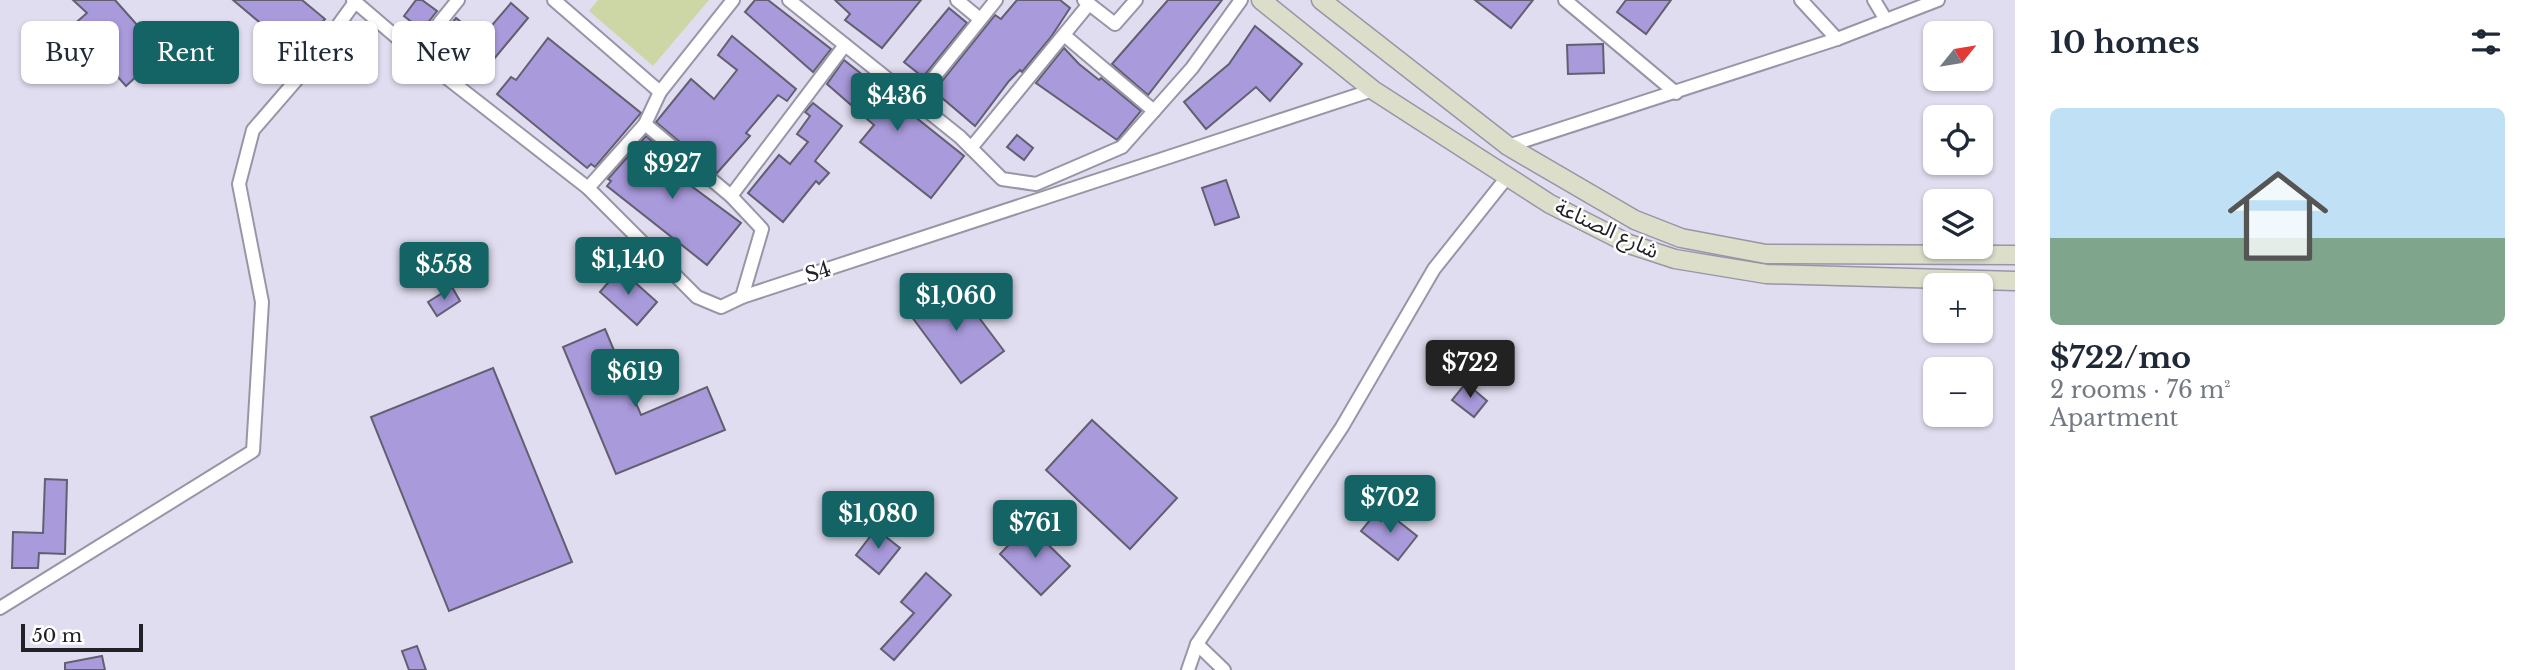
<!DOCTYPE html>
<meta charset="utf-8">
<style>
body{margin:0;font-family:"Libre Baskerville","Noto Sans Arabic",serif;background:#f2f2f3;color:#1f2937;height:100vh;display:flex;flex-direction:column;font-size:26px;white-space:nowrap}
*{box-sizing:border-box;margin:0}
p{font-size:23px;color:#747a83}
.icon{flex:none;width:38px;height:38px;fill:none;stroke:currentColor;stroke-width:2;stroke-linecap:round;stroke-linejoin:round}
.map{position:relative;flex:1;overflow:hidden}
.drawer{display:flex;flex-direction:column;background:#fff;width:525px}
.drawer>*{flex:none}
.hud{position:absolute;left:21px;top:21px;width:665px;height:63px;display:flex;gap:14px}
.needle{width:46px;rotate:60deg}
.fabs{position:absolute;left:1923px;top:21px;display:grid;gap:14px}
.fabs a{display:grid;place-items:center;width:70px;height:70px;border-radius:10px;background:#fff;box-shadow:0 2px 5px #0004;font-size:35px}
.scale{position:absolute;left:21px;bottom:18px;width:122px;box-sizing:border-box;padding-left:7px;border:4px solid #232128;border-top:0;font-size:19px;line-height:24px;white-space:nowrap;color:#232128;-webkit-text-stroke:5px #fff;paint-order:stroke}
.price{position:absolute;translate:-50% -60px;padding:0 16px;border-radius:7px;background:#146465;color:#fff;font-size:23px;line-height:46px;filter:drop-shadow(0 2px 4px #0008)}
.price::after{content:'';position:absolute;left:50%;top:42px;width:21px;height:16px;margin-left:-10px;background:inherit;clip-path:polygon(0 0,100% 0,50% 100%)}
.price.on{background:#222;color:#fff}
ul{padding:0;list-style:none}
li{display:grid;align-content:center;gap:14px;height:371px;padding:0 35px}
li span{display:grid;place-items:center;height:217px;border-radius:10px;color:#555}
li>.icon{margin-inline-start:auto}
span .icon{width:126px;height:126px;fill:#fffc;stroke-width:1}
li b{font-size:30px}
h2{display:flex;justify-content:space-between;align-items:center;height:84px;padding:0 35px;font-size:30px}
.tag{padding:0 24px;border-radius:10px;background:#fff;box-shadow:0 2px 5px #0004;font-size:24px;line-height:63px}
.tag.on{background:#146465;color:#fff}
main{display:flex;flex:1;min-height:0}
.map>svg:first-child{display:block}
</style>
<main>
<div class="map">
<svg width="2015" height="670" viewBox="0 0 2015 670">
<rect width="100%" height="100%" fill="#e1ddf0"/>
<polygon fill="#cdd7a6" points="598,0 709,0 653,66 589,11"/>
<g fill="#a99adb" stroke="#625f70" stroke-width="2">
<polygon points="73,0 115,0 162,53 126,86 72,26 87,13"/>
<polygon points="233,0 302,0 325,19 296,53"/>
<polygon points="416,0 422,0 437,11 422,30 404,16"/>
<polygon points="755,0 768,0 831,49 813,72 745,12"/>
<polygon points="835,0 921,0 882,48 845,20 850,14"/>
<polygon points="1017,0 1060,0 1070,8 1051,37 1022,72 1020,70 1009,81 975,126 934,91 995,15 1001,19"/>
<polygon points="1168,0 1222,0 1148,95 1112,64"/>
<polygon points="1475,0 1533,0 1511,28"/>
<polygon points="1626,0 1671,0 1646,34 1617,12"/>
<polygon points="511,3 528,18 479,77 456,58 453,62 433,46 456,18 481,38"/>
<polygon points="949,8 967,23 923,77 904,62"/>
<polygon points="1255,26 1302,64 1270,101 1256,87 1206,129 1184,102 1229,64"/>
<polygon points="732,36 796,89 787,101 778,95 746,133 750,136 717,173 656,122 691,79 714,99 737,70 718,55"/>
<polygon points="548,38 641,113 595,167 591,164 587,168 497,94 511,77 516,80"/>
<polygon points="1603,44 1604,73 1568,74 1567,45"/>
<polygon points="1064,48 1079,64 1099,80 1101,78 1141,111 1117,140 1036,83"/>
<polygon points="844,60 964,156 931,198 860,142 874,125 827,84"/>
<polygon points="813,103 842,126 815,161 829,173 819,184 816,181 783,222 748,193 779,155 790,164 808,142 797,134 810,116 805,112"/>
<polygon points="1017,135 1033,148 1024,160 1007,147"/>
<polygon points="646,136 688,172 682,179 741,223 707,265 607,186 611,181 608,179"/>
<polygon points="1226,180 1239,217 1215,225 1202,188"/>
<polygon points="620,269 657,302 637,325 600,292"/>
<polygon points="452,287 460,301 437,316 428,302"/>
<polygon points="934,288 945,302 959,291 1004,351 961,383 906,309"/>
<polygon points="605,329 641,415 707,387 725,430 616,474 563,347"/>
<polygon points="493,368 572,562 449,611 371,417"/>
<polygon points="1466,383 1487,401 1474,417 1452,400"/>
<polygon points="1092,420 1177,498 1130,549 1046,470"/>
<polygon points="45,479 67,480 65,554 39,553 38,568 12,568 13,532 43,533"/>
<polygon points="1388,513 1417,536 1398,560 1361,531 1374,515 1381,521"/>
<polygon points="1028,525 1070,566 1041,595 1000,554"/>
<polygon points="876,529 900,548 879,574 856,555"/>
<polygon points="926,573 951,595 894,660 881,649 914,613 901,602"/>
<polygon points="417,646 426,670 409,670 402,651"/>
<polygon points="102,656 105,670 65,670 65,663"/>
</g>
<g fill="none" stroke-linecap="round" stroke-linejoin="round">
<defs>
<g id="minor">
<polyline points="353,0 415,53 588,188 697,297 721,307 742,297 1373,90"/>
<polyline points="554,0 660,92"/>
<polyline points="789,0 960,137 1002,179 1036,184 1122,147 1192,68 1241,0"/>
<polyline points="957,0 980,19"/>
<polyline points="1084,0 1115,24 1136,0"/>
<polyline points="1565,0 1676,93"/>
<polyline points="1801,0 1837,39"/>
<polyline points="1874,0 1886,20"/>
<polyline points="1064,35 1154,111"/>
<polyline points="415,53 458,0"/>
<polyline points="915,101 996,0"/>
<polyline points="645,124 731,196 762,229 742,297"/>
<polyline points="1508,146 1837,39 1938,0"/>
<polyline points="971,148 1089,4"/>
<polyline points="588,188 645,124 660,92 733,0"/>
<polyline points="731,196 845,45"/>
<polyline points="0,608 253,451 262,302 239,184 253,130 311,63 355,2"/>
<polyline points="1197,644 1224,670"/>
<polyline points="1188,670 1197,644 1342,427 1434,269 1508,176"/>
</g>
<g id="secondary">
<polyline points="1261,0 1373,90 1550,204 1629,244 1675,259 1766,274 2015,281"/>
<polyline points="1321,0 1508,146 1635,220 1681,238 1766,254 2015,255"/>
</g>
</defs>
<use href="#minor" stroke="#9895a7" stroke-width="16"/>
<use href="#secondary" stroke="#9895a7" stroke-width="21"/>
<use href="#minor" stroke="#fff" stroke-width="12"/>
<use href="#secondary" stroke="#dcdec9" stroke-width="18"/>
</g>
<g text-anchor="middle" stroke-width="5" stroke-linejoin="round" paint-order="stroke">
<g font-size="21" fill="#232128" stroke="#fff">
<text transform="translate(1607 229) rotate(25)" y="7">شارع الصناعة</text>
<text transform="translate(818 272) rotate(-18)" y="7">S4</text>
</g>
</g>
</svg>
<div class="fabs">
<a><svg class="needle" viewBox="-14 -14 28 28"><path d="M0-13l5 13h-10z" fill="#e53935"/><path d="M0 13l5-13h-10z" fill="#747a83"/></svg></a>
<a><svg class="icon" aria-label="locate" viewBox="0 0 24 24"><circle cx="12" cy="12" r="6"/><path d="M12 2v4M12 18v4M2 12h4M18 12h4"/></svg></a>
<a><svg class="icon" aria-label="layers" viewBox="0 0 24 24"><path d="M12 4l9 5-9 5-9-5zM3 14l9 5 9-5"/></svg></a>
<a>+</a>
<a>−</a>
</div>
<div class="scale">50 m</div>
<b class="price" style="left:897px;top:133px">$436</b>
<b class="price" style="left:672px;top:201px">$927</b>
<b class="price" style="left:628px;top:297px">$1,140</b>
<b class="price" style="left:444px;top:302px">$558</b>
<b class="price" style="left:956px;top:333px">$1,060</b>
<b class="price on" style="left:1470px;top:400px">$722</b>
<b class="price" style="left:635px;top:409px">$619</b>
<b class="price" style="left:1390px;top:535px">$702</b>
<b class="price" style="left:878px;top:551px">$1,080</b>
<b class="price" style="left:1035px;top:560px">$761</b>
<div class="hud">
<a class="tag">Buy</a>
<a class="tag on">Rent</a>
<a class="tag">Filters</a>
<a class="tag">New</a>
</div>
</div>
<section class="drawer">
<h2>10 homes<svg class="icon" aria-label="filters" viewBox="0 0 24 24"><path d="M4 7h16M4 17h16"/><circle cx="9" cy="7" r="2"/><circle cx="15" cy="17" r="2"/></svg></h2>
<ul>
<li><span style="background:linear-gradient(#bfe0f5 60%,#7fa58c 0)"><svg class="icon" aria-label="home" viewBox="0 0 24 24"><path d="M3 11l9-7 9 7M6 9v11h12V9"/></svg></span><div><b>$722/mo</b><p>2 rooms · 76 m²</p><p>Apartment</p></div></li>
</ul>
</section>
</main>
